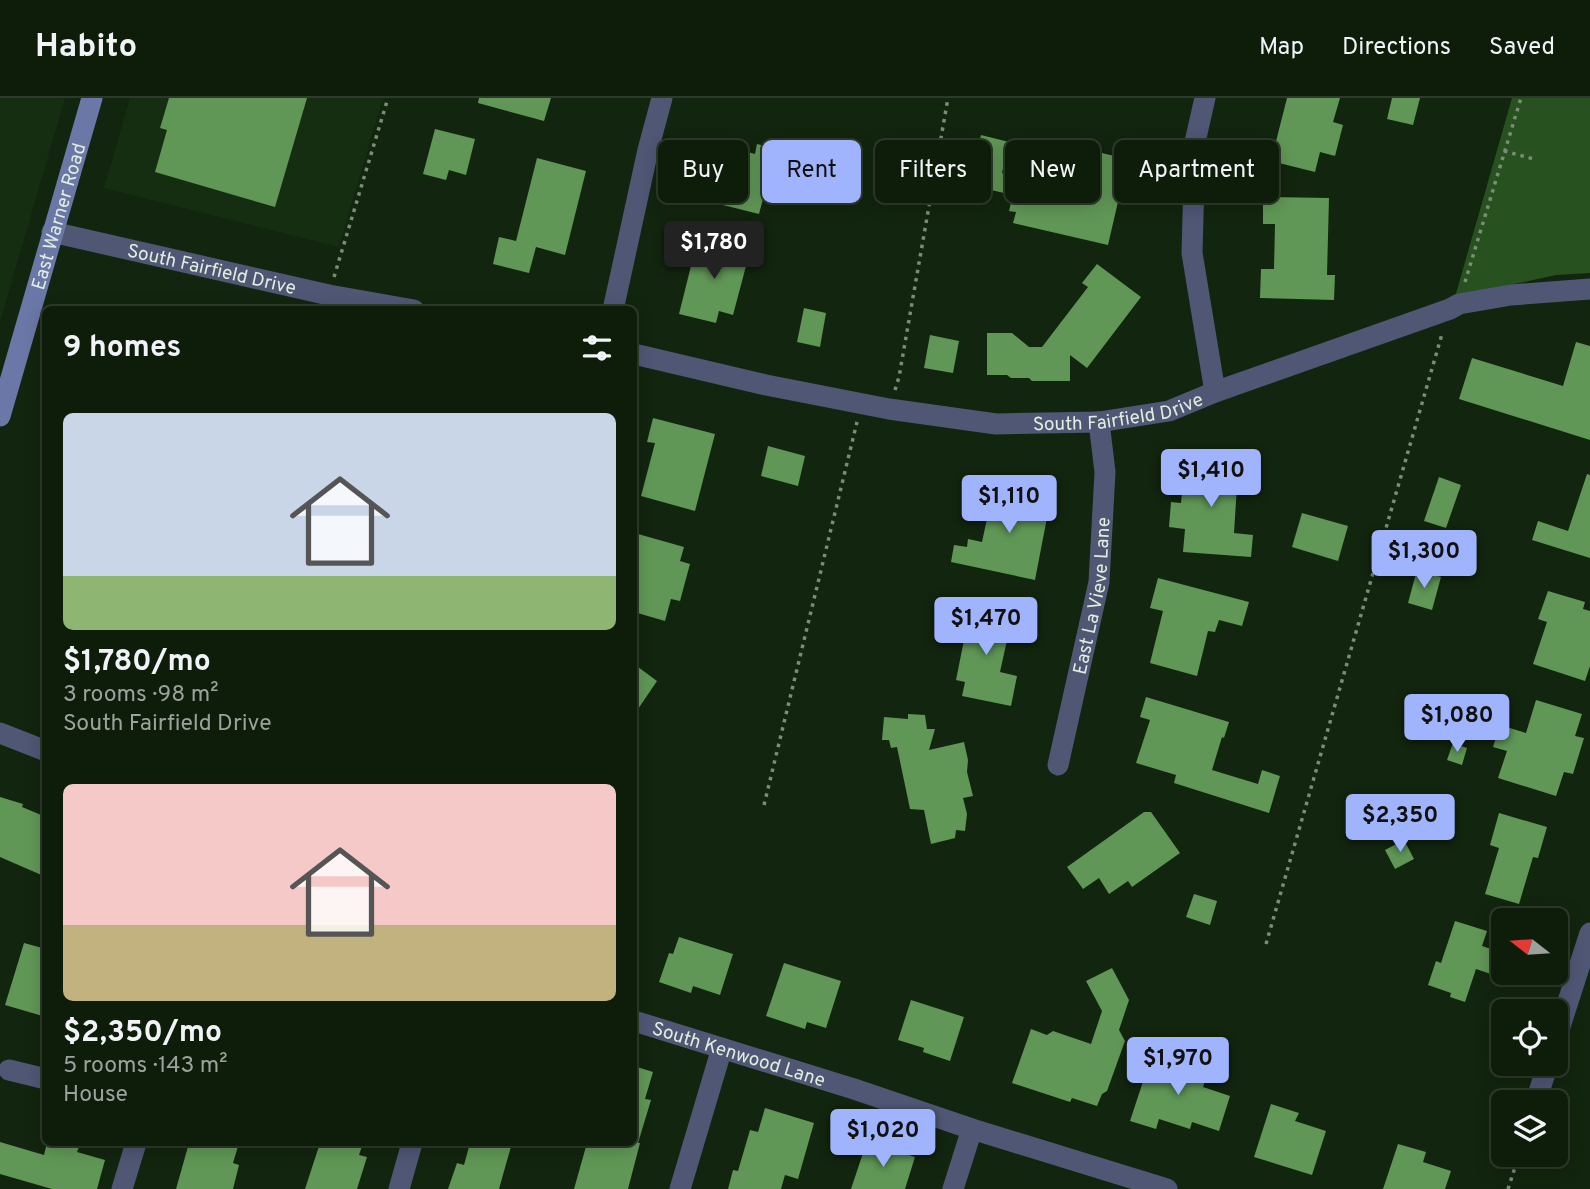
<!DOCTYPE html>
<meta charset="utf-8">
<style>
body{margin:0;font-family:Overpass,sans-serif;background:#172513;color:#f1f3f6;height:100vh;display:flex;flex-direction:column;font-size:26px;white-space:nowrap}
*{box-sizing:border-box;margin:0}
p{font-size:23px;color:#9ba19c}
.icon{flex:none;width:38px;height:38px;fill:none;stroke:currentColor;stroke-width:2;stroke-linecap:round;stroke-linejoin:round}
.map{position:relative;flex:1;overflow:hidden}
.side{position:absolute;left:42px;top:208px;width:595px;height:840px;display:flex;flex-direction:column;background:#0e1c0a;border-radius:10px;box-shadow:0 4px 18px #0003,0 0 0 2px #2e3a2b}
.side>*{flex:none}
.guide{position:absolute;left:658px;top:42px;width:665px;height:63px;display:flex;gap:14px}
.needle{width:46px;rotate:287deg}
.tools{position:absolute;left:1491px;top:810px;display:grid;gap:14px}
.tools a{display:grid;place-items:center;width:77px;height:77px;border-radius:10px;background:#0e1c0a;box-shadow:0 4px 18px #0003,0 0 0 2px #2e3a2b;font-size:35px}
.price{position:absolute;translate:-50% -60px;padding:0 16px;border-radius:7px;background:#a0b3fd;color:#111;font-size:23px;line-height:46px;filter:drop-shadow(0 2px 4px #0008)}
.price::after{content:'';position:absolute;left:50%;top:42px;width:21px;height:16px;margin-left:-10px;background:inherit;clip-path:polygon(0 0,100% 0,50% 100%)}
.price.current{background:#222;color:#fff}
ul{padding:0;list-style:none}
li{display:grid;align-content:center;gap:14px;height:371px;padding:0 21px}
li span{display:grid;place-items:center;height:217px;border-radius:10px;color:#555}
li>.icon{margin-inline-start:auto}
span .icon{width:126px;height:126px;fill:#fffc;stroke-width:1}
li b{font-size:30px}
h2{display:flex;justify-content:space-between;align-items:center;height:84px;padding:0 21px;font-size:30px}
.tag{padding:0 24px;border-radius:10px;background:#0e1c0a;box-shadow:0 4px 18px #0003,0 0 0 2px #2e3a2b;font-size:24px;line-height:63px}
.tag.current{background:#a0b3fd;color:#111}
header{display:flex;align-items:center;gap:42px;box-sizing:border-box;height:98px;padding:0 35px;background:#0e1c0a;border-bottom:2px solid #2e3a2b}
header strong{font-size:33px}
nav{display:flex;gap:38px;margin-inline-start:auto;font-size:24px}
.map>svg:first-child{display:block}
</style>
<header>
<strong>Habito</strong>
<nav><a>Map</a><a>Directions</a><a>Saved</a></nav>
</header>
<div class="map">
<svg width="1590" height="1091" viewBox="0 0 1590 1091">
<rect width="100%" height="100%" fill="#12250e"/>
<g fill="#152e11">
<polygon points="0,0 65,0 0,224"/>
<polygon points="130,0 383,0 339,149 104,90"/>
</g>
<polygon fill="#285120" points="1512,0 1590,0 1590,175 1556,177 1455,199"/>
<g fill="#609756">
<polygon points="169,0 307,0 275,109 155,74 167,32 160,30"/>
<polygon points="479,0 551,0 544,23 478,5"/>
<polygon points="1287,0 1340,0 1333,24 1343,27 1335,58 1320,54 1315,74 1271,63"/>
<polygon points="1392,0 1420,0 1413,27 1387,21"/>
<polygon points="435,31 475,41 466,77 449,72 446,82 423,76"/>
<polygon points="981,37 1009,44 1002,75 1023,80 1020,92 1064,103 1077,49 1139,64 1132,94 1121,91 1108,147 1013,125 1016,114 1009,113 1013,97 969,87"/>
<polygon points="757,46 833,66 826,90 770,75 759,116 711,104 722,61 726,62 729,49 755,56"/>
<polygon points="537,60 586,73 565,157 536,149 529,175 493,166 499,139 516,143"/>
<polygon points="1263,99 1329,100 1327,177 1335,177 1334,202 1260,200 1261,171 1274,171 1275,126 1263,126"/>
<polygon points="698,140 750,153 733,217 719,213 716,225 679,216"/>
<polygon points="1097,166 1141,199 1087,270 1070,257 1070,283 1032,283 1029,280 1011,280 1007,277 987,277 987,235 1012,235 1029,249 1042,249 1088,189 1082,185"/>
<polygon points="804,210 826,215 820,249 797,244"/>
<polygon points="930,237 959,243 953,275 924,270"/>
<polygon points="1576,244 1590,248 1590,342 1459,301 1472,260 1563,288"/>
<polygon points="653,320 715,336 695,413 641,398 655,345 647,344"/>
<polygon points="768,348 805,358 798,388 761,378"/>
<polygon points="1185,362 1250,367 1248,389 1237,388 1234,435 1253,437 1251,459 1183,454 1185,431 1169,429 1171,404 1181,405"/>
<polygon points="1587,376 1590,377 1590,460 1532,442 1538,423 1568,433"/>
<polygon points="1439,379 1461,387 1446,430 1424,423"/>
<polygon points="994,388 1051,399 1035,482 951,464 954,447 967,449 968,441 982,444"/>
<polygon points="1302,415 1348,428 1338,463 1292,449"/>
<polygon points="638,436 684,449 680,463 690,466 680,503 671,501 665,523 634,514 634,452"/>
<polygon points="1417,472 1441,479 1432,512 1408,505"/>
<polygon points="1158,480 1249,504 1242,528 1219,522 1215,534 1208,533 1197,578 1150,565 1163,513 1150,510"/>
<polygon points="1548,493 1585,504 1583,511 1590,513 1590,568 1585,583 1533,566 1547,524 1538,521"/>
<polygon points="971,507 1013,515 1000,574 1017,578 1011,608 962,598 965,584 956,582"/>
<polygon points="634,566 657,583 634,617"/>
<polygon points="1146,599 1229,624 1224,640 1222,639 1212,672 1258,686 1262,672 1280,678 1269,715 1174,685 1176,677 1136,665 1150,622 1140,619"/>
<polygon points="1536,602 1582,616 1575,638 1584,640 1573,676 1564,674 1556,698 1498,680 1507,653 1493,649 1500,627 1526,635"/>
<polygon points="908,616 925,617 927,631 935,631 929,652 964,644 968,662 967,674 973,698 963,700 967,716 965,733 956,732 955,740 931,746 924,712 910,711 897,649 891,650 889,642 882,642 884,619 908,621"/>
<polygon points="1453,645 1467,650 1462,667 1447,662"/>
<polygon points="0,699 23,706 22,709 46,719 46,779 0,759"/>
<polygon points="1144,714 1151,714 1180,755 1132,789 1128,783 1109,796 1099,780 1083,791 1067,769"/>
<polygon points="1499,715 1547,729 1538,760 1533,759 1519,806 1485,796 1499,750 1490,747"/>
<polygon points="1404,742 1414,761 1395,771 1385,752"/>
<polygon points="1194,796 1217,803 1210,827 1186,819"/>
<polygon points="1455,823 1487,833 1482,848 1503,855 1503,880 1476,871 1465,904 1450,899 1451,895 1428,887 1436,863 1441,865"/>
<polygon points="679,839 733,856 720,897 693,888 691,895 659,884 669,855 673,856"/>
<polygon points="24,845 46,851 46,919 5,907"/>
<polygon points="784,865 841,883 826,930 807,924 805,931 766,918"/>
<polygon points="1112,870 1129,902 1119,932 1125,943 1107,993 1102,996 1097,1008 1072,1000 1070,1004 1012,985 1031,931 1047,937 1053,933 1091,946 1102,913 1086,883"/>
<polygon points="911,902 964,919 950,963 923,954 924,950 898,942"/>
<polygon points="1152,956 1208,974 1203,989 1230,998 1219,1033 1192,1024 1190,1031 1159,1021 1156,1031 1130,1023"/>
<polygon points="634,968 653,974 645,1001 651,1002 638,1045 640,1045 628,1091 574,1091 587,1045 634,1045"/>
<polygon points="1271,1006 1299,1015 1295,1023 1326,1033 1312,1077 1254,1059"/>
<polygon points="765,1010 814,1025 798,1081 785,1077 781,1091 728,1091 733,1072 738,1073 750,1032 758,1034"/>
<polygon points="867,1043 915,1059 905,1091 851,1091"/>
<polygon points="0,1044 44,1057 47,1045 64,1045 79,1049 77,1054 105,1062 97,1091 52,1091 0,1076"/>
<polygon points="189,1045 239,1045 233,1065 239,1067 233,1091 176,1091"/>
<polygon points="320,1045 363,1045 359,1057 367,1059 357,1091 305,1091"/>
<polygon points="470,1045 512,1045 499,1091 448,1091 457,1065 464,1067"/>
<polygon points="1398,1046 1426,1054 1423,1064 1451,1073 1445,1091 1383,1091"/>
</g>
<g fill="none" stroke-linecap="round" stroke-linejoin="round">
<g stroke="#7c8c79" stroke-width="3.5" stroke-dasharray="3.5 5" stroke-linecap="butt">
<polyline points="1504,53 1534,61"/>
<polyline points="334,179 388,0"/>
<polyline points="1465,184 1521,0"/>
<polyline points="895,292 899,279 948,0"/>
<polyline points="764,707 857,324"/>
<polyline points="1266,846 1442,236"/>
<polyline points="1508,1091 1519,1057"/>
</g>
<g stroke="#505775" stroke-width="21">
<polyline points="1205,0 1195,44 1192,155 1215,294"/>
<path id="s1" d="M52,134l277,63 85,15"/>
<polyline points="613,212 648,52 662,0"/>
<path id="s2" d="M634,256l132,31 123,24 107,15 103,-2 70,-11 46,-19 235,-83 9,-5 52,-9 79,-6"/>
<polyline points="0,635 46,653"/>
<path id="s3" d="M1058,667l41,-183 6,-110 -6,-50"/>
<path id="s4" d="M634,923l220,68 118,40 195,60"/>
<polyline points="1556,941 1590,835"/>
<polyline points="9,972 46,981"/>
<polyline points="1537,1000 1548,966"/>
<polyline points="122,1091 136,1045"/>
<polyline points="399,1091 412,1045"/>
<polyline points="680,1091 722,950"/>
<polyline points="953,1091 972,1031"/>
</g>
<path stroke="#6b77a6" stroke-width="21" id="s5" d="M0,318l92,-318"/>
</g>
<g text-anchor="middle" stroke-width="7" stroke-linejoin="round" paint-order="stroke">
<g font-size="19" fill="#e0edde" stroke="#12250e">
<text dy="7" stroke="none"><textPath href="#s5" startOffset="208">East Warner Road</textPath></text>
<text dy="7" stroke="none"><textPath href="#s1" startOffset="164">South Fairfield Drive</textPath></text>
<text dy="7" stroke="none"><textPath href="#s2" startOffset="492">South Fairfield Drive</textPath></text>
<text dy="7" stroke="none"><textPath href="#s3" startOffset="173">East La Vieve Lane</textPath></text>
<text dy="7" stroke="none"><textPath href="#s4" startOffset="110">South Kenwood Lane</textPath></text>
</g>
</g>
</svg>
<div class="tools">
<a><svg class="needle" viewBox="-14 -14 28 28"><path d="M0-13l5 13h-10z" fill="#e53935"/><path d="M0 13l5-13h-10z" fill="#9ba19c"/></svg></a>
<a><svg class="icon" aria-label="locate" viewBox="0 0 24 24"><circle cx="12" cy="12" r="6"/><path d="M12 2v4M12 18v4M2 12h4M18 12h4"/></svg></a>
<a><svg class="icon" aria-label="layers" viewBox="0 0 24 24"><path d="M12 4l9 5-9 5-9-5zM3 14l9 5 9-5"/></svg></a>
</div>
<b class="price current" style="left:714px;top:183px">$1,780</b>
<b class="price" style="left:1211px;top:411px">$1,410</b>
<b class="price" style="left:1009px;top:437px">$1,110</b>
<b class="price" style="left:1424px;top:492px">$1,300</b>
<b class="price" style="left:986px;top:559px">$1,470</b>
<b class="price" style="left:1457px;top:656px">$1,080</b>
<b class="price" style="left:1400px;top:756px">$2,350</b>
<b class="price" style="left:1178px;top:999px">$1,970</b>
<b class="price" style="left:883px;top:1071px">$1,020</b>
<div class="guide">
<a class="tag">Buy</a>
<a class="tag current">Rent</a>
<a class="tag">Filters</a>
<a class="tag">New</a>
<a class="tag">Apartment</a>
</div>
<section class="side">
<h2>9 homes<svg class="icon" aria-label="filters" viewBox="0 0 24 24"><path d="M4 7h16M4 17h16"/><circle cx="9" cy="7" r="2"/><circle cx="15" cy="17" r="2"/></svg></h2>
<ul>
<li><span style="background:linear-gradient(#c9d6e8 75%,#8fb573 0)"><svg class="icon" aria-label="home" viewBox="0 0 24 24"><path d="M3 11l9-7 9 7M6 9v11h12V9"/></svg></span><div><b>$1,780/mo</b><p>3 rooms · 98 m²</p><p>South Fairfield Drive</p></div></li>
<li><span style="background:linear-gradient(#f6c9c9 65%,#c2b280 0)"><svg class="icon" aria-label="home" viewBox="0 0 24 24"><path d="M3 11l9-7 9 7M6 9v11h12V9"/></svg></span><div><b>$2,350/mo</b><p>5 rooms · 143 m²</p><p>House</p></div></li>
</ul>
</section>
</div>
